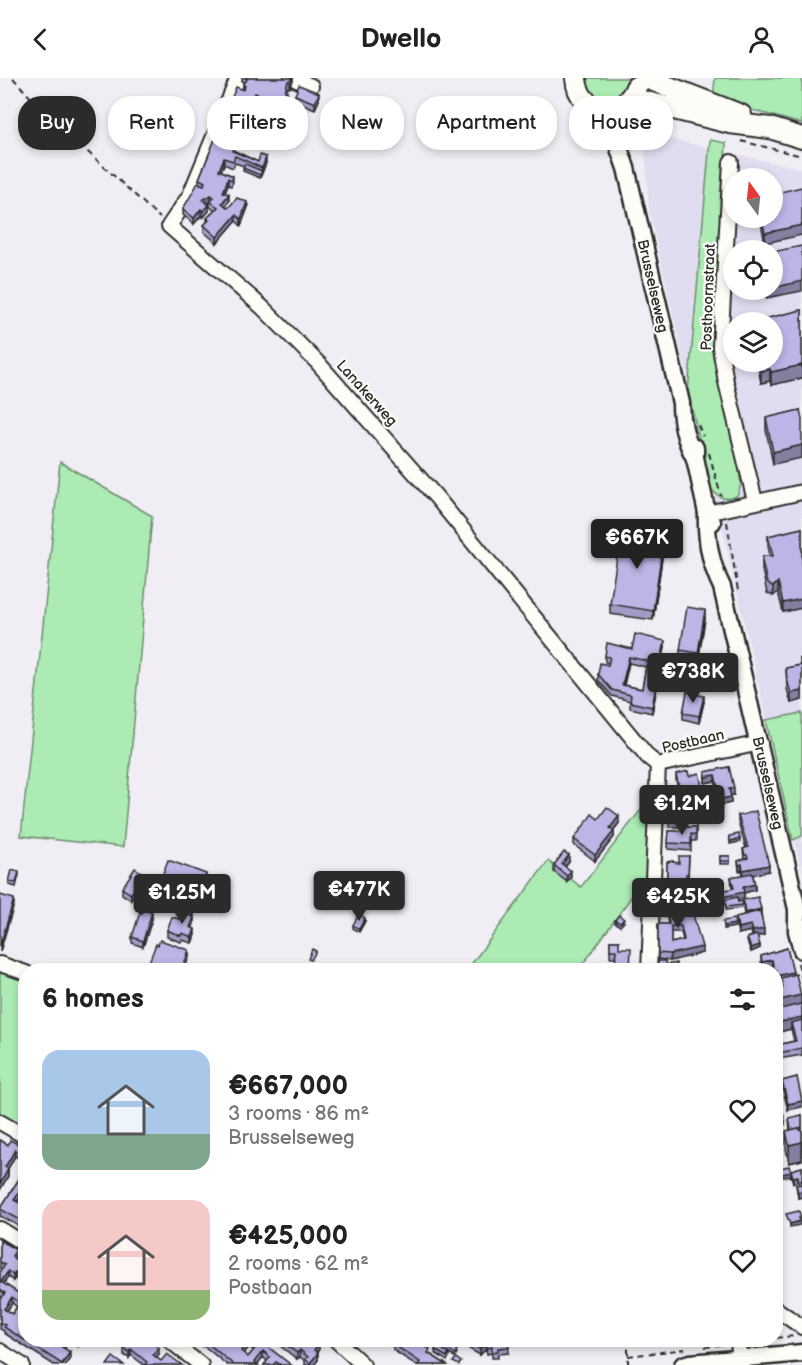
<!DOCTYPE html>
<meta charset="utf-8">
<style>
body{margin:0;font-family:"Balsamiq Sans",sans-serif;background:#f6f6f6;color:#222;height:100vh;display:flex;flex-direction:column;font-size:22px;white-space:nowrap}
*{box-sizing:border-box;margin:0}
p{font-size:20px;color:#767676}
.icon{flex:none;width:33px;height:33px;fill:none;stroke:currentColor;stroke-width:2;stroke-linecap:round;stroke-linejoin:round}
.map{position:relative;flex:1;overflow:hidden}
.drawer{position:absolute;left:18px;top:885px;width:765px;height:384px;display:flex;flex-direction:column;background:#fff;border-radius:24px;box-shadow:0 3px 9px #0003}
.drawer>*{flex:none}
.guide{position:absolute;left:18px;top:18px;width:766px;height:54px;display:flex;gap:12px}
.needle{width:39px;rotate:345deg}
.fabs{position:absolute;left:723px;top:90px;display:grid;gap:12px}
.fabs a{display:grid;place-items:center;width:60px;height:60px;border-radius:50%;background:#fff;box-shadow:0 3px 9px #0003;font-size:30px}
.price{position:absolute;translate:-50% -51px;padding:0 14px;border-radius:6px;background:#2b2b2b;color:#fff;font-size:20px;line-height:39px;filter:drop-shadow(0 2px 3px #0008)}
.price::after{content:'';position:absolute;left:50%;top:36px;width:18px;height:14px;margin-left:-9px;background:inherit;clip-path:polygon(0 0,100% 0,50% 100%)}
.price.on{background:#222;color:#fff}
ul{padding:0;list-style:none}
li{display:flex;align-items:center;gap:18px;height:150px;padding:0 24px}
li span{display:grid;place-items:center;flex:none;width:168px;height:120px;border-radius:18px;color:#555}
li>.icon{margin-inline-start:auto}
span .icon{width:72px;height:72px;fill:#fffc;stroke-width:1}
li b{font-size:26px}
h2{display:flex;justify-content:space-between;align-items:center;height:72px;padding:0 24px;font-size:26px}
.pill{padding:0 21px;border-radius:24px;background:#fff;box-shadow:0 3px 9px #0003;font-size:21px;line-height:54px}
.pill.on{background:#2b2b2b;color:#fff}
header{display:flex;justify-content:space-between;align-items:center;height:78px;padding:0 24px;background:#fff;font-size:27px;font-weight:700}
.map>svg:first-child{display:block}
</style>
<header><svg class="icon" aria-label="back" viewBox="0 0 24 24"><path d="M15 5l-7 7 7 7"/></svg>Dwello<svg class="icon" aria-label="person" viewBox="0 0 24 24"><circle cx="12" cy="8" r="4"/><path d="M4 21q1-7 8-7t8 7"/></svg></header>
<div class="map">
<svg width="802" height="1287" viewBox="0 0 802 1287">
<rect width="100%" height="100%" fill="#f0eef4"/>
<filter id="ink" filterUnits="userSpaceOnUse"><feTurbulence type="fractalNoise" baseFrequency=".0167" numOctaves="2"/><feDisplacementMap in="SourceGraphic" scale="12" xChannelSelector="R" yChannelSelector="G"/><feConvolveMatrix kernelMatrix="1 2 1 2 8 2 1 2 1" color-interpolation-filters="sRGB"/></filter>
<g filter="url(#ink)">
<path fill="#e1ddf0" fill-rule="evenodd" d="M665,60l137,31v704l-153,-662 -4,-60zM734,100h38v40h-38zM734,172h38v40h-38zM734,244h38v40h-38z"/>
<g fill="#acecb4" stroke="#6c8c70" stroke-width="1.5">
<path d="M584,0h45c-2,16 -11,19 -24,24l-16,-8z"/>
<polygon points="715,0 802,0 802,46 713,21"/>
<path d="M710,62l16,3 -13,213 24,99 4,29 -4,12c-11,5 -18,2 -26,-7l-23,-97z"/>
<polygon points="60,384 152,438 123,769 21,758"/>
<polygon points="802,635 802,758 793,762 766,642"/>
<polygon points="650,720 647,797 579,892 467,892 548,783 581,809"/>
<polygon points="0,891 25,901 25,1052 0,1037"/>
</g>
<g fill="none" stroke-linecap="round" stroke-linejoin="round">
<defs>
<g id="minor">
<polyline points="238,0 190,117 169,148 262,229 318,285 437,420 648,679 658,687"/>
<polyline points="292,0 311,8"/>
<polyline points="731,84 720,269 726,304 755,423"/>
<polyline points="707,435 802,414"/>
<polyline points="658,687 760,665"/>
<polyline points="0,886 26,895"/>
<polyline points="649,892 658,687"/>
<polyline points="0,1044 26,1059"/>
<polyline points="0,1151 26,1167"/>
<polyline points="776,1231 802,1249"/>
<polyline points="169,1262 201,1287"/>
<polyline points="336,1262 363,1287"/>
<polyline points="738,1262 740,1287"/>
<polyline points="0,1273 22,1287"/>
</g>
<g id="tertiary">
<path d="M605,31l21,59 55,235c0,21 4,37 14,55"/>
<polyline points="695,370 695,380 707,435 712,444"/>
<path d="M707,435c-1,25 4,52 15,74l75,322v22l5,19"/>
<polyline points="683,1287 690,1285 802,1275"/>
</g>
<g id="secondary">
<path d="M576,0c2,37 48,43 60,9"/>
<polyline points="646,0 741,37"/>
<polyline points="630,20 730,45 770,50 802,60"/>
</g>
</defs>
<use href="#minor" stroke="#2b2b2b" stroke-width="18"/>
<use href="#tertiary" stroke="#2b2b2b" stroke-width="21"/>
<use href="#secondary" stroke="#2b2b2b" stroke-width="24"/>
<g stroke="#2b2b2b" stroke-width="2" stroke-dasharray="6 4.5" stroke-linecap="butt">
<polyline points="13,0 41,31 160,140"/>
<polyline points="624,48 650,42"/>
<polyline points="741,63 802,78"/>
<polyline points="634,70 635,50 642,39"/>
<polyline points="698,347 703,358"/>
<polyline points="709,375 721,418"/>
<polyline points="727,444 738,513"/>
<polyline points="798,885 802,902"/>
<polyline points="776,1260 794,1258"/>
<polyline points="750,1263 764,1262"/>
<polyline points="705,1269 727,1266"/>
<polyline points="628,1278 685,1271"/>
<polyline points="628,1287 628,1262"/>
</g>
<use href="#minor" stroke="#fdfcf7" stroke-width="14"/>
<use href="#tertiary" stroke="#fdfcf7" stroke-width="16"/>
<use href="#secondary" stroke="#fdfcf7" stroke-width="20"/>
</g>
<g fill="#a39cc6" stroke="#2b2b2b" stroke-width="1.5" fill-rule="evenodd">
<polygon points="242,0 293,0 293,3 290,10 288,9 287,14 288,21 286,33 281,45 277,43 277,40 280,31 255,21 254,24 257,31 253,41 248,39 250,46 243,68 219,58 219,52 243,12 243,7 245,4 242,3"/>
<polygon points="295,17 319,22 315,31 295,23"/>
<polygon points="216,59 235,73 258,84 266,85 260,100 243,93 244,88 235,85 233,90 224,86 221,93 233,98 233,104 231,108 228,107 225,115 229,123 225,128 228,130 249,127 241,148 236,143 217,165 204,154 204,147 207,144 207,140 215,133 210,129 210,123 208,126 209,133 203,140 201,138 194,146 183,137 183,131 199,105 199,101"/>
<polygon points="760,140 772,140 765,165"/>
<polygon points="802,232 802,300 771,307 770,303 761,305 757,284 772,284 772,244 760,244 760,242"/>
<polygon points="800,332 773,386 766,352 766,340"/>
<polygon points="802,450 802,530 783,534 778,514 773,518 767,515 762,492 762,483 770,478 768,467 768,458"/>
<polygon points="664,467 653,542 610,536 610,526"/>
<polygon points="705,541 698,584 680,581 680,572"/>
<path d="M665,569l-13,66 -22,-5v-7l-18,-5 -14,-16v-6l10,-9 1,-2 -4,-1v-6l27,-7zM629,585l17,4 -4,22 -18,-4z"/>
<polygon points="802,579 802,622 791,625 787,611 786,590 800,587 800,580"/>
<polygon points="704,624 699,645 683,641 683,635"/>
<polygon points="729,689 734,717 730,717 731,725 721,727 715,703 705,705 705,694"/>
<polygon points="676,696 689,698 702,715 691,717 690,714 679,716 676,702"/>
<polygon points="698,721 697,731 693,730 692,743 686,742 686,749 696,749 696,763 691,763 691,773 668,771 669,753 682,753 682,749 669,749 669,743 678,729"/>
<polygon points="738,738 769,793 753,796 755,812 744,815 744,820 738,822 738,824 761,834 764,857 757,858 760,870 751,874 747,863 747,860 752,858 751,853 738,856 736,845 736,839 744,837 743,830 726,832 725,825 718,827 717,820 717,814 732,811 731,799 743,797 742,792 739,793 738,783 744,781 743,771 746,770 738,744"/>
<polygon points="598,741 619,745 614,752 614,759 595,783 574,767 574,761"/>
<polygon points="689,778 688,802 686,802 685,811 667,813 667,784 679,785"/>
<rect x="720" y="778" width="10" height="8"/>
<polygon points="569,784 565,789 571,799 567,804 554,794 554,787"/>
<polygon points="19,797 16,809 9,807 9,804"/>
<polygon points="144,802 131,822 122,816 122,810"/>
<polygon points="206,806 193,839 194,846 192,850 195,857 192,865 182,862 181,864 167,859 167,852 179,841 181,835 155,826 155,817"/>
<path d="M665,819l17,13 20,43 -32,8 -12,-2v-35h10l-1,-7h-2zM671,854h10l2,8 -12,3z"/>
<polygon points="152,841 143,869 132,865 132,859"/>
<polygon points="615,842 624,844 620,848 615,845"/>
<polygon points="365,843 359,854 353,850 353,847"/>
<polygon points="610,863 619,863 616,879 610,879"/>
<polygon points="787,870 793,897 802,932 802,977 779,981 777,973 777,967 794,963 791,951 776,955 776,923 779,911 781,910 781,903 776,904 776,892 773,892 772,889 762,891 761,884 761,878"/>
<polygon points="189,879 184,892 154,892 149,891 149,884"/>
<polygon points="797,999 788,1032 782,1009 782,1003"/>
<polygon points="802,1037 802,1082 789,1085 786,1071 786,1053 790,1052 789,1040"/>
<polygon points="0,1062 8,1067 26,1070 26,1084 15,1078 8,1091 8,1098 0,1112"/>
<polygon points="26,1088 26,1102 24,1104 26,1105 26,1119 22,1117 17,1124 23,1127 26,1122 26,1152 0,1138 0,1131 19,1101"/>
<polygon points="802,1089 802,1119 798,1120 796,1107 799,1107 798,1104 793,1105 791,1098 791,1092"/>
<path d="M0,1162l16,17 -1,1 4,6 7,-7v28l-11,-7 -2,3 -5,-4 -4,7 19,12 3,-4v22l-5,6 34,22 2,-2h24v1l-3,6 -9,-6 -5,7 6,10 -4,7h-12l-50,-32v-2l-4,-2v-28l2,-3 -2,-2v-23l2,-4 -2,-1zM12,1225l5,4 -5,7 -5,-3z"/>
<path d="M195,1262h38l-3,3 5,3 5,-6h19l32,25h-27l3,-4 -4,-4 -6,7 1,1h-31l-23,-19 -1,1zM249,1269l5,3 -6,7 -4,-4z"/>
<polygon points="278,1262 315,1262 319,1271 317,1274 318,1282 314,1287 305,1287 305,1283 300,1279 297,1281 280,1268 280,1263"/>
<polygon points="421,1262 433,1262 433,1264 431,1268"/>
<polygon points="457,1262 508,1262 509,1275 498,1276 498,1280 492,1280 492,1275 487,1276 486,1271 480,1277 457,1264"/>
<polygon points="393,1266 430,1276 447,1287 416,1287 393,1272"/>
<polygon points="443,1268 457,1275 455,1279 449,1276 449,1279 447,1283 435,1275 435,1272 443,1272"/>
<polygon points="124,1270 159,1276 156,1279 161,1283 182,1287 144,1287 131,1277 129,1280 124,1277"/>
</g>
<g fill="#847fa1" stroke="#2b2b2b" stroke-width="1.5">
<polygon points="292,0 293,0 293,3 290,10 290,4"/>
<polygon points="288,15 288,21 286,33 281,45 281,42 286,30"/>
<polygon points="319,15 319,22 315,31 315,25"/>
<polygon points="257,25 257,31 253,41 253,34"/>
<polygon points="250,40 250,46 243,68 243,62"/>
<polygon points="266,79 266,85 260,100 262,90"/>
<polygon points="224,80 224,86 219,98 219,92"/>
<polygon points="228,100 228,107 223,120 223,114"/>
<polygon points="229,116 229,123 222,132 222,125"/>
<polygon points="211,117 211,123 207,127 207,120"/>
<polygon points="247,124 247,130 241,148 241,141"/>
<polygon points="209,127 209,133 203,140 203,133"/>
<polygon points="201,131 201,138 194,146 194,140"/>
<polygon points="236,137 236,143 217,165 217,159"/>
<polygon points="802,147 802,157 765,165 765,155"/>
<polygon points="802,203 802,213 766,220 766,212 772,212 772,210"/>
<polygon points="802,287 802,300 771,307 771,294"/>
<polygon points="770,291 770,303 761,305 761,293"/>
<polygon points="802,367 802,380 773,386 773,374"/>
<polygon points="664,458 664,467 653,542 653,533"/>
<polygon points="778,504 778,514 773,518 773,509"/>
<polygon points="802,521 802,530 783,534 783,525"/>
<polygon points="705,532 705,541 698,584 698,575"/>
<polygon points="665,563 665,569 652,635 652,629"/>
<polygon points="629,579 629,585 622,613 622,607"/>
<polygon points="802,613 802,622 791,625 791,615"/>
<polygon points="704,618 704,624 699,645 699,638"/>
<polygon points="715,697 715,703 705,705 705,699"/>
<polygon points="690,708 690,714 679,716 679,710"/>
<polygon points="702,708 702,715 691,717 691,711"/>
<polygon points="734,710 734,717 729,718 729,711"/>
<polygon points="731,719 731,725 721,727 721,721"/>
<polygon points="619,738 619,745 610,757 610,750"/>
<polygon points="614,753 614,759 595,783 595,777"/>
<polygon points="740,761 740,764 730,766 730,763"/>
<polygon points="569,777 569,784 562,792 562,786"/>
<polygon points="742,786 742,792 739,793 739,787"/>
<polygon points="769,787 769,793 743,799 743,792"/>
<polygon points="571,793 571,799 567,804 567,798"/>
<polygon points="144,796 144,802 131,822 131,816"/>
<polygon points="206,796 206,806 193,839 193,830"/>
<polygon points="755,806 755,812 744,815 744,820 725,825 725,822 725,825 718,827 718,820 743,809"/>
<polygon points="703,815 703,819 686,822 686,819"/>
<polygon points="14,821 14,827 0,874 0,868"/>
<polygon points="761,831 761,838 745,841 745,835"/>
<polygon points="152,834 152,841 143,869 143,863"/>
<polygon points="194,839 194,846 190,856 190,849"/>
<polygon points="365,840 365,843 359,854 359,851"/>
<polygon points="735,846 735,849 724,851 724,848"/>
<polygon points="751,847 751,853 738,856 738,850"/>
<polygon points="195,851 195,857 192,865 192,859"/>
<polygon points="764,851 764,857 753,859 753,853"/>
<polygon points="760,867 760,870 751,874 751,870"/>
<polygon points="702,869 702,875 670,883 670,876"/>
<polygon points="189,872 189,879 184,892 182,892"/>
<polygon points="772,882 772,889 762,891 762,884"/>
<polygon points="793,894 793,900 776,904 776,898"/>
<polygon points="801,917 801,935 776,941 776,923"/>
<polygon points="802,939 802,949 791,945 791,951 776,955 776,945"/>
<polygon points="802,1023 802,1029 788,1032 788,1026"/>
<polygon points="785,1043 785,1047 776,1049 776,1045"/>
<polygon points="802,1064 802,1082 789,1085 789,1067"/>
<polygon points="15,1072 15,1078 5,1096 5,1089"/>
<polygon points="780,1076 780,1079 776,1080 776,1077"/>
<polygon points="8,1091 8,1098 0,1112 0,1106"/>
<polygon points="791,1094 791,1098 777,1100 777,1097"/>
<polygon points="26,1095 26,1102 22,1107 22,1101"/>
<polygon points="798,1098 798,1104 793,1105 793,1099"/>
<polygon points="22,1110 22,1117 14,1128 14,1122"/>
<polygon points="802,1113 802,1119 798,1120 798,1114"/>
<polygon points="800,1143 800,1147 790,1149 790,1146"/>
<polygon points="8,1193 8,1199 1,1210 1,1204"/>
<polygon points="15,1194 15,1200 13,1203 13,1197"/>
<polygon points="12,1219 12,1225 4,1237 4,1231"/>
<polygon points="26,1230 26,1236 19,1246 19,1240"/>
<polygon points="66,1262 69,1262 69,1263 62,1275 62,1269"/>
<polygon points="78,1262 81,1262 81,1263 78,1269"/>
<polygon points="249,1262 249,1269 241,1279 241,1273"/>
<polygon points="486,1264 486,1271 480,1277 480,1271"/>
<polygon points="319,1265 319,1271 314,1278 314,1272"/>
<polygon points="159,1270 159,1276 153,1283 153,1277"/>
<polygon points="131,1271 131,1277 129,1280 129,1274"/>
<polygon points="300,1272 300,1279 297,1281 297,1275"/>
<polygon points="263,1273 263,1279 257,1287 254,1284"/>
<polygon points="70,1274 70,1280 66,1287 62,1287"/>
<polygon points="318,1275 318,1282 314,1287 310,1287 310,1285"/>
</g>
<g fill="#bdb5e6" stroke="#2b2b2b" stroke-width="1.5" fill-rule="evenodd">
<polygon points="248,0 292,0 290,4 288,3 285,13 288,15 286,27 255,15 252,23 257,25 253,34 248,32 246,38 250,40 243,62 219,52 236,9 244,12 245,8 243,7"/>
<polygon points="299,7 319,15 315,25 295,17"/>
<polygon points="281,28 286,30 281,42 277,40"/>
<polygon points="216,59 235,67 233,73 258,84 260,77 266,79 262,90 235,78 233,83 224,80 219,92 233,98 231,102 228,100 225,109 223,114 229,116 222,125 228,130 237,120 247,124 241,141 236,137 217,159 204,147 209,142 207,140 218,129 210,123 214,119 211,117 207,120 206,119 203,122 209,127 203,133 201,131 194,140 183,131 198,105 204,107 205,104 199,101"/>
<polygon points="245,86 262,93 260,97 243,90"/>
<polygon points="802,109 802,147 765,155 762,140 772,140 772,116"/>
<polygon points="802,168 802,203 772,210 772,174"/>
<polygon points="802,232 802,287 771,294 770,291 761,293 759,284 772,284 772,244 760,244 760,242"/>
<polygon points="800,332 802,341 802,367 773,374 766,340"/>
<polygon points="802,450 802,521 783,525 778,504 773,509 767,505 762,483 763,478 773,478 768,458"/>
<polygon points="621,451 664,458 653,533 610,526"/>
<polygon points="687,529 705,532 698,575 680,572"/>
<path d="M635,556l30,7 -13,66 -22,-5 1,-7 -19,-5 -14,-16 2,-11 8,2 2,-8 -5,-1 2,-13 25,6zM629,579l18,4 -5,28 -20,-4z"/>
<polygon points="802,579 802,613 791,615 787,602 786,590 802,587 800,580"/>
<polygon points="687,614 704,618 699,638 683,635"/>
<polygon points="729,689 734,710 729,711 731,719 721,721 715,697 705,699 705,694"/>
<polygon points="688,693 689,698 699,695 702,708 691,711 690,708 679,710 676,696"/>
<polygon points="679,720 698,721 697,724 693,724 692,736 686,736 686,743 669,743 670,728 678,729"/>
<polygon points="607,729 619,738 610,750 614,753 595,777 574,761 592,736 598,741"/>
<polygon points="756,733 769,787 743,792 742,786 739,787 738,783 748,780 747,777 745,777 743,771 748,769 738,738"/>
<polygon points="682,749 696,749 696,757 691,756 691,766 668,765 669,753 682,753"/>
<polygon points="739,756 740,761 730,763 729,758"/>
<polygon points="564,774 569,777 562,786 571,793 567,798 554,787"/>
<polygon points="679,778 689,778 688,796 686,796 685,805 667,807 667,784 673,783 673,784 679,785"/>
<rect x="720" y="778" width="10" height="5"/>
<polygon points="168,782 206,796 193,830 155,817"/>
<polygon points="135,790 144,796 131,816 122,810"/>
<polygon points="12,792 19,794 16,805 9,804"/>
<polygon points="752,795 755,806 743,809 744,814 718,820 717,814 734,810 731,799"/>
<polygon points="701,810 703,815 686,819 685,813"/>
<polygon points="0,817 14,821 0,868"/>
<path d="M683,818l-1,14 9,-3 11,40 -32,7 -12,-1v-29h11l-2,-12 3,-1h-5v-14zM671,848h10l3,14 -13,3z"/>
<polygon points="737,819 738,824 742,823 743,827 726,829 725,822"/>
<polygon points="758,819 761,831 745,835 743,822"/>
<polygon points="144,831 152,834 143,863 132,859 140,834 142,835"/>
<polygon points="760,833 764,851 753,853 751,847 738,850 736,839"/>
<polygon points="181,834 194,839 190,849 195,851 192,859 182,855 181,858 167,852 172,839 179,841"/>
<polygon points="359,836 365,840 359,851 353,847"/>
<polygon points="619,837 624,841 620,845 615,842"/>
<polygon points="734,841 735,846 724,848 723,843"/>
<polygon points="757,857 760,867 751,870 747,860"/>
<polygon points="160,862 189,872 182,892 169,892 149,884 156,866 158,867"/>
<polygon points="610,863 619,863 619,870 631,870 630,892 615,892 616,872 610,872"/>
<polygon points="787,870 793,894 776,898 776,892 774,892 772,882 762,884 761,878"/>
<polygon points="312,871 316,873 311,882 308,881"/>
<polygon points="658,883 665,883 666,887 676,885 676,890 680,889 681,892 658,892"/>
<polygon points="728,888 729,892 713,892"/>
<polygon points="695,889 696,892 681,892"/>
<polygon points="796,896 801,917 776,923 776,907 779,906 779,911 783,910 781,900"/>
<polygon points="801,926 802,932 802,939 776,945 776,932"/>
<polygon points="802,942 802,970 779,975 777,967 796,963 791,945"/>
<polygon points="797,999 802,1023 788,1026 782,1003"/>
<polygon points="782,1031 785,1043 776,1045 776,1033"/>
<polygon points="802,1037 802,1049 791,1052 789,1040"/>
<polygon points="799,1050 800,1052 802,1051 802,1064 789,1067 786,1053"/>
<polygon points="0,1062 8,1067 10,1062 26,1070 26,1078 15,1072 5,1089 8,1091 0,1106"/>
<polygon points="776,1065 778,1065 780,1076 776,1077"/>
<polygon points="26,1088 26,1095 22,1101 19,1099"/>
<polygon points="789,1088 791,1094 777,1097 776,1091"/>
<polygon points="802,1089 802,1102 799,1103 798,1098 793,1099 791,1092"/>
<polygon points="19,1101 26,1105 26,1113 22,1110 14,1122 23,1127 26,1122 26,1145 0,1131"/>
<polygon points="802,1106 802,1113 798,1114 796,1107"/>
<polygon points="799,1133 801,1140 799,1140 800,1143 790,1146 786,1136"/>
<path d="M0,1162l16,10 -4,6 7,8 5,-8 2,1v21l-11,-6 -2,3 -5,-4 -7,11 22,14 3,-4v16l-7,10 7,5v17h25l4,2 2,-2h9l-4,7 8,5 -8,12 -58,-37 1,-2 -5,-2v-22l5,-8 -5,-3v-18l5,-7 -5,-3zM12,1219l8,6 -8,11 -8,-5z"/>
<polygon points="130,1262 133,1262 136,1264 137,1262 148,1262 159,1270 153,1277 161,1283 167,1276 182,1287 146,1287 145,1286 147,1284 131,1271 129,1274 124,1270"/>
<path d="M204,1262h24h-1l8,6 5,-6h19l32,25h-10l-5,-3 -3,3h-9l6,-8 -7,-6 -9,11 4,3h-24zM249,1262l8,6 -9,11 -7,-6z"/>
<polygon points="280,1262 315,1262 319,1265 314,1272 318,1275 310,1285 305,1281 308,1279 300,1272 297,1275"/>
<polygon points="396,1262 414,1262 430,1271 428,1275 447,1287 418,1287 420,1284 393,1266"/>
<polygon points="463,1262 508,1262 509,1269 498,1270 498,1273 492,1274 492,1269 487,1270 486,1264 480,1271"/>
<polygon points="446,1265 457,1272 455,1276 443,1268"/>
<polygon points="437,1268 449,1276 447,1279 435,1272"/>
<polygon points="113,1279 124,1287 107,1287"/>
<polygon points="456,1280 461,1284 459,1287 453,1284"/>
</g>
</g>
<g text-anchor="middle" stroke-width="4.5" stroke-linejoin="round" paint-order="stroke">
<g font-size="15" fill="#2b2b2b" stroke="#fdfcf7">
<text transform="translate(653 208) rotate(77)" y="5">Brusselseweg</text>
<text transform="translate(708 219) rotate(-88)" y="5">Posthoornstraat</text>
<text transform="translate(367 315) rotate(48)" y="5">Lanakerweg</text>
<text transform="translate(693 663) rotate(-13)" y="5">Postbaan</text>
<text transform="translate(768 705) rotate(77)" y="5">Brusselseweg</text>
</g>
</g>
</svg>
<div class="fabs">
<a><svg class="needle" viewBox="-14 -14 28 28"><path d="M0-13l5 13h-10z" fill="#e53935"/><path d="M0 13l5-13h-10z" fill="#767676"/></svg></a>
<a><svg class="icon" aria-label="locate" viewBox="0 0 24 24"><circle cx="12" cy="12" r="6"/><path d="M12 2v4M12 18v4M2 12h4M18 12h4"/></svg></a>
<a><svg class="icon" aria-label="layers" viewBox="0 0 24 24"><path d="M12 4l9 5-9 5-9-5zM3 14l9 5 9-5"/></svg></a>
</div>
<b class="price on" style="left:637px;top:492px">€667K</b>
<b class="price" style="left:693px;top:626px">€738K</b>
<b class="price" style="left:682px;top:758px">€1.2M</b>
<b class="price" style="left:359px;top:844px">€477K</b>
<b class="price" style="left:182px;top:847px">€1.25M</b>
<b class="price" style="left:678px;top:851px">€425K</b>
<div class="guide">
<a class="pill on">Buy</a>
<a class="pill">Rent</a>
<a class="pill">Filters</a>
<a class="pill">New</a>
<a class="pill">Apartment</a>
<a class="pill">House</a>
</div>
<section class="drawer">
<h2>6 homes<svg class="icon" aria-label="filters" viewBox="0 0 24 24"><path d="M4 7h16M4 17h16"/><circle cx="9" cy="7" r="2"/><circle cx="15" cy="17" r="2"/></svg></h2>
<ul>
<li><span style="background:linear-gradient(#a9c7e8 70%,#7fa58c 0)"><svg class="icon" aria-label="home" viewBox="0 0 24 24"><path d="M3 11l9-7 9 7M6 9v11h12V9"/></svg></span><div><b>€667,000</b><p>3 rooms · 86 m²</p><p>Brusselseweg</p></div><svg class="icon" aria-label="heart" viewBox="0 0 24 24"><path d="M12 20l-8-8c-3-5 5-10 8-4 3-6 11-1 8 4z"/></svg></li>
<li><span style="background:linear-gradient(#f6c9c9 75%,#8fb573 0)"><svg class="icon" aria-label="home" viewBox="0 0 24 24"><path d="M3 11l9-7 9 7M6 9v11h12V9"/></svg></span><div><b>€425,000</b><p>2 rooms · 62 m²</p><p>Postbaan</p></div><svg class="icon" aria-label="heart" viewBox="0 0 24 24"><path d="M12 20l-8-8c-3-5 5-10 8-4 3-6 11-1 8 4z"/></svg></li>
</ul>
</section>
</div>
